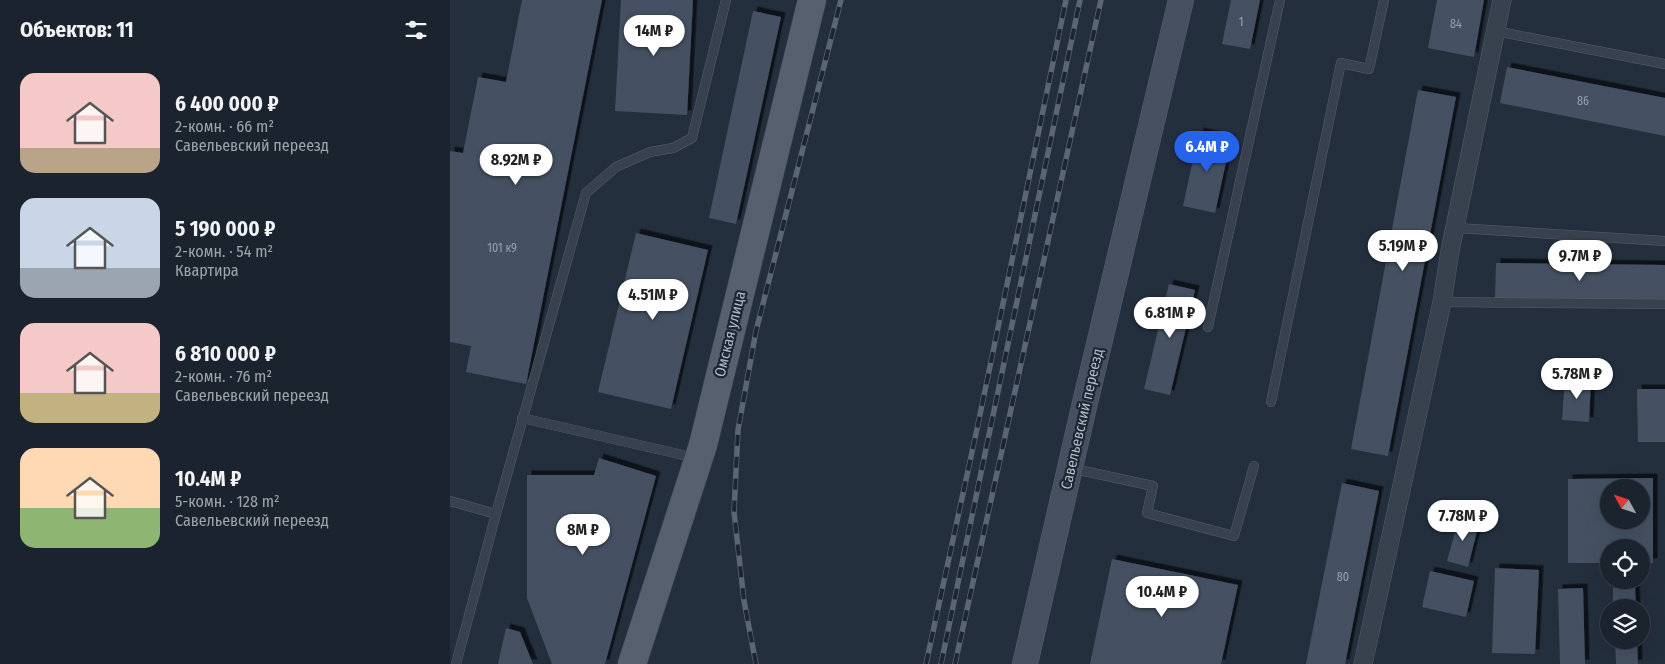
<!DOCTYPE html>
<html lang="ru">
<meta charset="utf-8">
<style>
body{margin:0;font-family:"Fira Sans Condensed",sans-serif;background:#282f3a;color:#f1f3f6;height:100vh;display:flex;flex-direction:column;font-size:19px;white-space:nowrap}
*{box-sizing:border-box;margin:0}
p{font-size:16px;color:#a0a4aa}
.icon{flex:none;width:28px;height:28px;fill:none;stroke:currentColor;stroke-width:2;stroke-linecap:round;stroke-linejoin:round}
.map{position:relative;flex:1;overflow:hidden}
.details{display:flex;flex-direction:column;background:#1b232e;width:450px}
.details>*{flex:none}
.needle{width:32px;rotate:310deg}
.controls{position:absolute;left:1150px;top:479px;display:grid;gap:10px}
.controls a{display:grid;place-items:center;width:50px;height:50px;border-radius:50%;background:#1b232e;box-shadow:0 5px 20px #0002,0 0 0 1px #39404a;font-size:25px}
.price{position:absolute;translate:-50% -42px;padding:0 11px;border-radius:18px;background:#fff;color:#222;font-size:16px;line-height:32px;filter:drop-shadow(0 1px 2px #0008)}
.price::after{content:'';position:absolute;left:50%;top:30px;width:15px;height:11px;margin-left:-8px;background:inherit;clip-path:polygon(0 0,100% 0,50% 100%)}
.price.active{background:#2563eb;color:#fff}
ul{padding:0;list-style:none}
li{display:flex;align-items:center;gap:15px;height:125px;padding:0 20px}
li span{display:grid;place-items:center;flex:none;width:140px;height:100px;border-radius:15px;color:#555}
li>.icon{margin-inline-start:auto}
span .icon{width:60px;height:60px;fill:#fffc;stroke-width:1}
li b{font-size:21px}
h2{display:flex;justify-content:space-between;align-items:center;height:60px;padding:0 20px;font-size:21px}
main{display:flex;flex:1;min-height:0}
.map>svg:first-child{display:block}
</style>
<main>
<section class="details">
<h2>Объектов: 11<svg class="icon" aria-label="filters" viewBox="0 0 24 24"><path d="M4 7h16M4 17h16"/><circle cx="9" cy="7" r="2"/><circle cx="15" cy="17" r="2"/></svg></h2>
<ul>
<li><span style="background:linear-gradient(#f6c9c9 75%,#b9a48a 0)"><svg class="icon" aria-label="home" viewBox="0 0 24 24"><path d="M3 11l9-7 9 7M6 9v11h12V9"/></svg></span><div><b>6 400 000 ₽</b><p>2-комн. · 66 m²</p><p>Савельевский переезд</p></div></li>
<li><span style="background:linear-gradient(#c9d6e8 70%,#9aa5b1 0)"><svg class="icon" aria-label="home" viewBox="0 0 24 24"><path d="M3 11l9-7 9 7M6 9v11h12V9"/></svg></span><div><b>5 190 000 ₽</b><p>2-комн. · 54 m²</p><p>Квартира</p></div></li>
<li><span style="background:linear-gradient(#f6c9c9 70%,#c2b280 0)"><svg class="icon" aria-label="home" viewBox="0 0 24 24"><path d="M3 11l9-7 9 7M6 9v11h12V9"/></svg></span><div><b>6 810 000 ₽</b><p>2-комн. · 76 m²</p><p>Савельевский переезд</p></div></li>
<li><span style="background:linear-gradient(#ffd9b3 60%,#8fb573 0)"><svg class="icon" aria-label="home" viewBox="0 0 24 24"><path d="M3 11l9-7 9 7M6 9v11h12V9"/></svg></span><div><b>10.4M ₽</b><p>5-комн. · 128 m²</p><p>Савельевский переезд</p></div></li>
</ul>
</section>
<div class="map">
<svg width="1215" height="664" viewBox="0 0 1215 664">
<defs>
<filter id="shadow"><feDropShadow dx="4.5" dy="-4.5" stdDeviation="0" flood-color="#0009"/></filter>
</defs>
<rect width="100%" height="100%" fill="#242f3e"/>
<g fill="#455162" fill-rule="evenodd" filter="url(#shadow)">
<polygon points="72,0 152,0 76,384 16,372 21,346 0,342 0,151 13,153 28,77 56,82"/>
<polygon points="171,0 243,0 237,115 165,111"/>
<polygon points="781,0 810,0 800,49 772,44"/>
<polygon points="987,0 1034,0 1024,57 978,48"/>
<polygon points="303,11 331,17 286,224 259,218"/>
<polygon points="1057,67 1215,98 1215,136 1050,103"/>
<polygon points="968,90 1006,97 938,456 901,449"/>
<polygon points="749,132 781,139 765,213 733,206"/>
<polygon points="186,233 258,250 221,409 148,392"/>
<polygon points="1046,263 1215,265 1215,301 1045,299"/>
<polygon points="719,284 745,290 720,395 694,389"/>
<polygon points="1115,377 1141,379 1139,422 1112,420"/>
<polygon points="1187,389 1215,389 1215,442 1188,442"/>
<polygon points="149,458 206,476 155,664 102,664 77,598 77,475 144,475"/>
<path d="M1203,478v85h-12v-15h-32v15h-41v-84zM1159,488h32v32h-32z"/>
<polygon points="892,483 929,491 895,664 856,664"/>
<polygon points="1009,518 1029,523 1018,567 997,561"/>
<polygon points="662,559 788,585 771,664 640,664"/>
<polygon points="1045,568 1089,570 1085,654 1042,653"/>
<polygon points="980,571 1024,581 1016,617 972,607"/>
<polygon points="1185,587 1186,608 1163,608 1163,588"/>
<polygon points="1133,588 1135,664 1110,664 1108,589"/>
<polygon points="56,628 70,632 83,664 48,664"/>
<polygon points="1165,640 1187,640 1188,664 1166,664"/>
</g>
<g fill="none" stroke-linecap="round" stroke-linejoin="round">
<defs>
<g id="service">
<polyline points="1045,31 1215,64"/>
<polyline points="1006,228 1215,241"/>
<polyline points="992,302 1215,304"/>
<polyline points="758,327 830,0"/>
<polyline points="821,402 891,63 919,69 934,0"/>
<polyline points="72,418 246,458"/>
<polyline points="620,468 703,486 697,513 784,536 804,466"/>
<polyline points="0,501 46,514 6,664"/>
<polyline points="46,514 136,193 166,167 200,152 223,148 242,138 276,0"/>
</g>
<polyline id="minor" points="913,664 992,302 1000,251 1052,0"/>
<polyline id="secondary" points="575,664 634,407 731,0"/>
<polyline id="primary" points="182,664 253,445 362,0"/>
</defs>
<use href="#service" stroke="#565f6c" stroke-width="10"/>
<use href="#minor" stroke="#565f6c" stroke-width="19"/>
<use href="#secondary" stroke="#565f6c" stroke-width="26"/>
<use href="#primary" stroke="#414a57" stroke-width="29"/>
<use href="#service" stroke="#38414e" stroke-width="9"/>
<use href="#minor" stroke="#38414e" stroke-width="18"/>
<use href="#secondary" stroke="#465061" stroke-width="25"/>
<use href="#primary" stroke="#56606e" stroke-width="28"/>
<defs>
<g id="rail">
<polyline points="306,664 294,601 284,512 288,430 306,331 391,0"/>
<polyline points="476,664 527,429 616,0"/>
<polyline points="491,664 630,0"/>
<polyline points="505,664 651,0"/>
</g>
</defs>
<use href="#rail" stroke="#5a6575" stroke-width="5.5"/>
<use href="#rail" stroke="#1d2633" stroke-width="4" stroke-dasharray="11" stroke-linecap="butt"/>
</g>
<g text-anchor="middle" stroke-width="4.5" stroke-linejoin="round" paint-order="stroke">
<g font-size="12" fill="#98a1af">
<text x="791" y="26">1</text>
<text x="1006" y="28">84</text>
<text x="1133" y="105">86</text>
<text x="52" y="252">101 к9</text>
<text x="893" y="581">80</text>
</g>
<g font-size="15" fill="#b4bcc9" stroke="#1d2633">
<text transform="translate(280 334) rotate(-76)" y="5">Омская улица</text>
<text transform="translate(632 419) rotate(-77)" y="5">Савельевский переезд</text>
</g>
</g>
</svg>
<div class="controls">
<a><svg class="needle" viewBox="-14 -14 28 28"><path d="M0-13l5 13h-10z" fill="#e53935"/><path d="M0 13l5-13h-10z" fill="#a0a4aa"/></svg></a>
<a><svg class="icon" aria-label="locate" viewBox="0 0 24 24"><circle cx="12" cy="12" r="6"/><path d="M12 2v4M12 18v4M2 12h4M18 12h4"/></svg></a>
<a><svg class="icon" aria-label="layers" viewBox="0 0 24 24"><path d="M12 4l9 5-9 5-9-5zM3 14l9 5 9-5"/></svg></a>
</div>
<b class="price" style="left:204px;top:57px">14M ₽</b>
<b class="price active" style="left:757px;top:173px">6.4M ₽</b>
<b class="price" style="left:66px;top:186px">8.92M ₽</b>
<b class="price" style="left:953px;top:272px">5.19M ₽</b>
<b class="price" style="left:1130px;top:282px">9.7M ₽</b>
<b class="price" style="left:203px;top:321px">4.51M ₽</b>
<b class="price" style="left:720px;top:339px">6.81M ₽</b>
<b class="price" style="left:1127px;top:400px">5.78M ₽</b>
<b class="price" style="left:1013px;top:542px">7.78M ₽</b>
<b class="price" style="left:133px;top:556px">8M ₽</b>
<b class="price" style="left:712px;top:618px">10.4M ₽</b>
</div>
</main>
